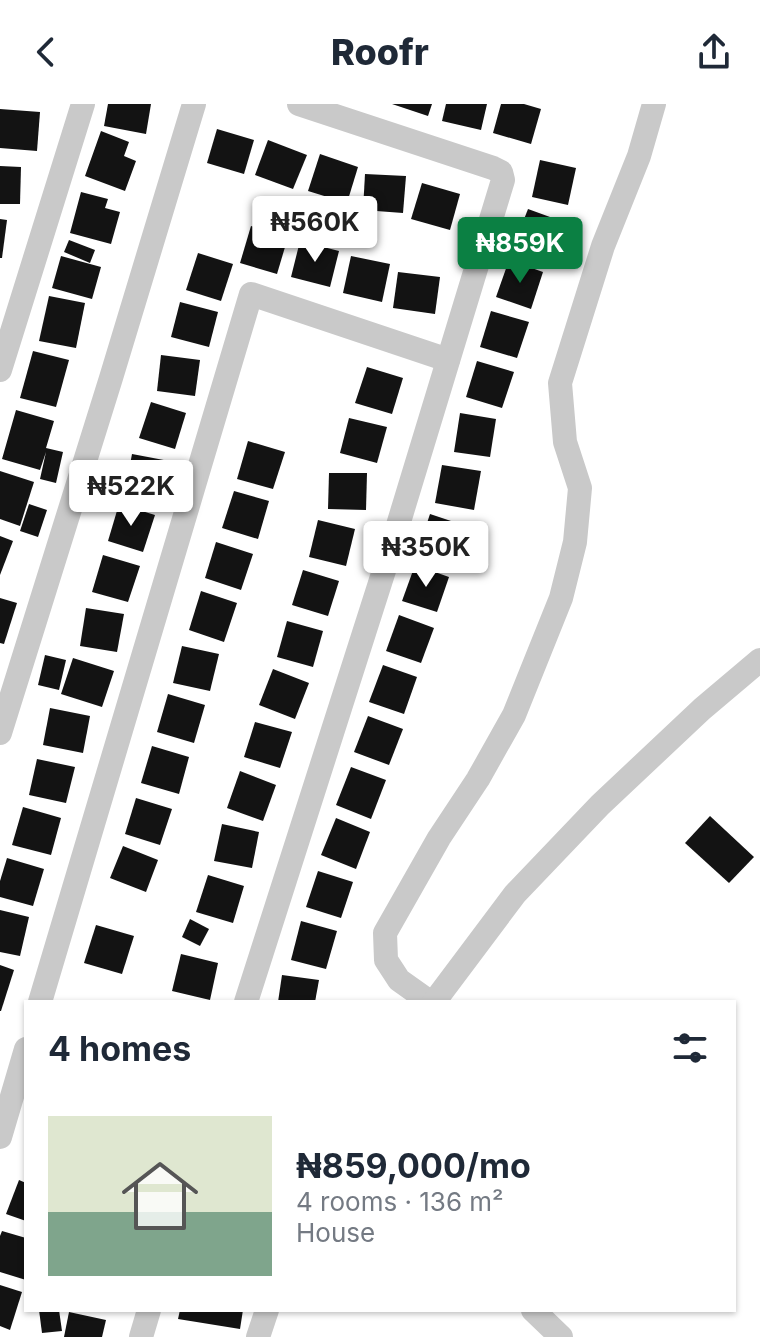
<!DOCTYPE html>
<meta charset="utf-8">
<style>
body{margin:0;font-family:Inter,sans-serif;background:#f2f2f3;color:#1f2937;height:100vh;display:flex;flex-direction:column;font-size:30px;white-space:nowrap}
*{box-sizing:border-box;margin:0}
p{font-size:26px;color:#747a83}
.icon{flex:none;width:44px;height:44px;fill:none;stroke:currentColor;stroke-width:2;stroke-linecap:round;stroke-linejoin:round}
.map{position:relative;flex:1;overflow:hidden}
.sheet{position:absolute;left:24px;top:896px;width:712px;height:312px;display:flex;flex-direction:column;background:#fff;border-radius:0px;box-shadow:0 2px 6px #0004}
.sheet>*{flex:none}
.price{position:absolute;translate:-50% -68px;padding:0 18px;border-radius:8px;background:#fff;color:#222;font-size:26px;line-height:52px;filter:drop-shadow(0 2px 4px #0008)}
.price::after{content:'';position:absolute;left:50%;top:48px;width:24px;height:18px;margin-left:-12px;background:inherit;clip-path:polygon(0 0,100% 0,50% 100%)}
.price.current{background:#0b8043;color:#fff}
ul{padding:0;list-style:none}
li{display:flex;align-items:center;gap:24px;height:200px;padding:0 24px}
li+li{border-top:2px solid #e0e1e3}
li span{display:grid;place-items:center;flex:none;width:224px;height:160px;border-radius:0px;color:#555}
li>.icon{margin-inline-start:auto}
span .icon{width:96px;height:96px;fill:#fffc;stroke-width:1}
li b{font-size:34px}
h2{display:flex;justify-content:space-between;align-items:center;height:96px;padding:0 24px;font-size:34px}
header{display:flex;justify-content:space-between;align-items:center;height:104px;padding:0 24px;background:#fff;font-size:36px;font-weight:800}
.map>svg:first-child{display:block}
</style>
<header><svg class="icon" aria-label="back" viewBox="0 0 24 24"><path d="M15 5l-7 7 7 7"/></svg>Roofr<svg class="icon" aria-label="share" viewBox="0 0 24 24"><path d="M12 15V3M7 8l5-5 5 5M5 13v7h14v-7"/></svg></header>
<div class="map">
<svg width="760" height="1233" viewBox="0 0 760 1233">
<rect width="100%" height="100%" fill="#fff"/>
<g fill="#131313">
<polygon points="108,0 151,0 146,30 104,22"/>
<polygon points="392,0 432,0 428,12"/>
<polygon points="446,0 487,0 481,26 442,17"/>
<polygon points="501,0 524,0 541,5 531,40 493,29"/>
<polygon points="0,5 40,8 37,47 0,44"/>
<polygon points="217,25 254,36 244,70 207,59"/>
<polygon points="101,27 129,38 124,52 136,57 125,87 85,72"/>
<polygon points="268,36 307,51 293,85 255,71"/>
<polygon points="320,50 358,63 347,99 308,87"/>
<polygon points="540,56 576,64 568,101 532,93"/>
<polygon points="0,62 21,63 20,100 0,100"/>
<polygon points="365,70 406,72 403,109 363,106"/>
<polygon points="422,79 460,90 450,126 411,115"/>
<polygon points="81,88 108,95 105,104 120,108 111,140 70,129"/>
<polygon points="528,105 561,117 547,153 514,141"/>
<polygon points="0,115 7,116 2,154 0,154"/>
<polygon points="251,122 288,133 277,170 240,159"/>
<polygon points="69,136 95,146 90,159 64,148"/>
<polygon points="300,137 339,147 330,183 291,173"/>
<polygon points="198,149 233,160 221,197 186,186"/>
<polygon points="61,152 101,163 92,195 52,184"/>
<polygon points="351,152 390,160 382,198 343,189"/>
<polygon points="509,156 543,168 531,205 496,193"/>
<polygon points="398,168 440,173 435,210 393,204"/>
<polygon points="49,192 85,199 76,244 39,237"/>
<polygon points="180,198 218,208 209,243 171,233"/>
<polygon points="491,207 529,218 517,254 480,243"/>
<polygon points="33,247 69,256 56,303 20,294"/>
<polygon points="161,251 200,256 195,292 157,287"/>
<polygon points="477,257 514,268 502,304 466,293"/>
<polygon points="367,263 403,274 392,310 355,299"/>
<polygon points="151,298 186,309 175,345 139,334"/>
<polygon points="16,306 54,317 46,344 63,348 56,379 40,375 46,348 40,366 2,355"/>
<polygon points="460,309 496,315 490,353 454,348"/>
<polygon points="349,314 387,323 377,359 340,349"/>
<polygon points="248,337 285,348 273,385 237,375"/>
<polygon points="132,350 169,357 162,394 125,387"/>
<polygon points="442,361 481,367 474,406 435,399"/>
<polygon points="0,367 34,378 20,422 0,415"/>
<polygon points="329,369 367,369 366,406 328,405"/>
<polygon points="234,387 269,397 258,435 222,424"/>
<polygon points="29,400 47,406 38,433 20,427"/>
<polygon points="119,400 155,411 143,448 108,437"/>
<polygon points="430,410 466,422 453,457 418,446"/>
<polygon points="318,416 355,425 346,462 309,453"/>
<polygon points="0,432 13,437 0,471"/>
<polygon points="216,438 253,450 241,486 205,474"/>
<polygon points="103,451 140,462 128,498 92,488"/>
<polygon points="415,461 449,473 437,508 402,497"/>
<polygon points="303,466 339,477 328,512 292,501"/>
<polygon points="201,487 237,499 224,538 189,526"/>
<polygon points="0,494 17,499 4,540 0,539"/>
<polygon points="86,504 124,510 117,548 80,542"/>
<polygon points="399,511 434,524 421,559 386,547"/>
<polygon points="287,517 323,527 313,563 277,553"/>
<polygon points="182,542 219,550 210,587 173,579"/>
<polygon points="45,551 66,556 59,586 38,581"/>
<polygon points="73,554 114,567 102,603 61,590"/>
<polygon points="383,561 417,573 404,610 369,598"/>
<polygon points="273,565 309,579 295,615 259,601"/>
<polygon points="168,590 205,601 194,639 157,628"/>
<polygon points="50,604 90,612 83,649 43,641"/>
<polygon points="368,612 403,625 389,661 354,648"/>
<polygon points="255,618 292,628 280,664 244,653"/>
<polygon points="152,642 189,653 179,690 141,679"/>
<polygon points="37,655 75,663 66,699 29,691"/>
<polygon points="351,663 386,676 371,715 336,701"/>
<polygon points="240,667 276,681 263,717 227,704"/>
<polygon points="136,694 172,705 160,741 125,730"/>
<polygon points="23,703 61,714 51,751 12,741"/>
<polygon points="710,712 754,753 729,779 685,739"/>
<polygon points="336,714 370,728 356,765 321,751"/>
<polygon points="222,720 259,728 252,764 214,757"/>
<polygon points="123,742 158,756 146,788 110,774"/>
<polygon points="7,754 44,765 33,802 0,793 0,777"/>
<polygon points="318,767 353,778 341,814 306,803"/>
<polygon points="208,771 244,782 233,819 196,808"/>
<polygon points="0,806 29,813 20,852 0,848"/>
<polygon points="190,815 209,825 200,842 182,833"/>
<polygon points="301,817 337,827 326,865 291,856"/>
<polygon points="96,821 134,832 122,870 84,859"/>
<polygon points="181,850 218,859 210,896 172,887"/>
<polygon points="0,861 14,866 1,907 0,907"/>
<polygon points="282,871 319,876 315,898 278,898"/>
<polygon points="19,1076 26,1079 26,1117 6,1110"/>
<polygon points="2,1127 26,1134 26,1176 0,1168 0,1132"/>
<polygon points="0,1181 22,1188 10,1226 0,1222"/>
<polygon points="39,1206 59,1206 62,1227 42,1229"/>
<polygon points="180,1206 243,1206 240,1225 178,1215"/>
<polygon points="69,1208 106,1216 102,1233 64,1233"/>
</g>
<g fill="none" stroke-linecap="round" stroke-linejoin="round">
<g stroke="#c9c9c9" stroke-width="24">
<polyline points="0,266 83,0"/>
<polyline points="0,629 111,274 194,0"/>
<polyline points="40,898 251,190 448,256"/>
<polyline points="246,898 388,454 503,76 501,68 493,64 299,0"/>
<polyline points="430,898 399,876 386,856 385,829 439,734 478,675 514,611 561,494 575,438 580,384 565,338 560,279 603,142 639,52 654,0"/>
<polyline points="434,898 515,790 600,701 702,605 760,556"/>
<polyline points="0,1033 26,945"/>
<polyline points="533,1206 561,1233"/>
<polyline points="141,1233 149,1206"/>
<polyline points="258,1233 267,1206"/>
</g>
</g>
</svg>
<b class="price" style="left:315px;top:160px">₦560K</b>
<b class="price current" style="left:520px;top:181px">₦859K</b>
<b class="price" style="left:131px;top:424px">₦522K</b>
<b class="price" style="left:426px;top:485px">₦350K</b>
<section class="sheet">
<h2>4 homes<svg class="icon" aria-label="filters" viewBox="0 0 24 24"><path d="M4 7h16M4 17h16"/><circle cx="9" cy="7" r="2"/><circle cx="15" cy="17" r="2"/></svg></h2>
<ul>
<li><span style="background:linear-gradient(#dfe7d0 60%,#7fa58c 0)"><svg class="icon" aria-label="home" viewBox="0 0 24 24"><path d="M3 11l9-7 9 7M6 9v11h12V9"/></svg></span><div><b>₦859,000/mo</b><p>4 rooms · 136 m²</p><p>House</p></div></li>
</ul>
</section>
</div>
